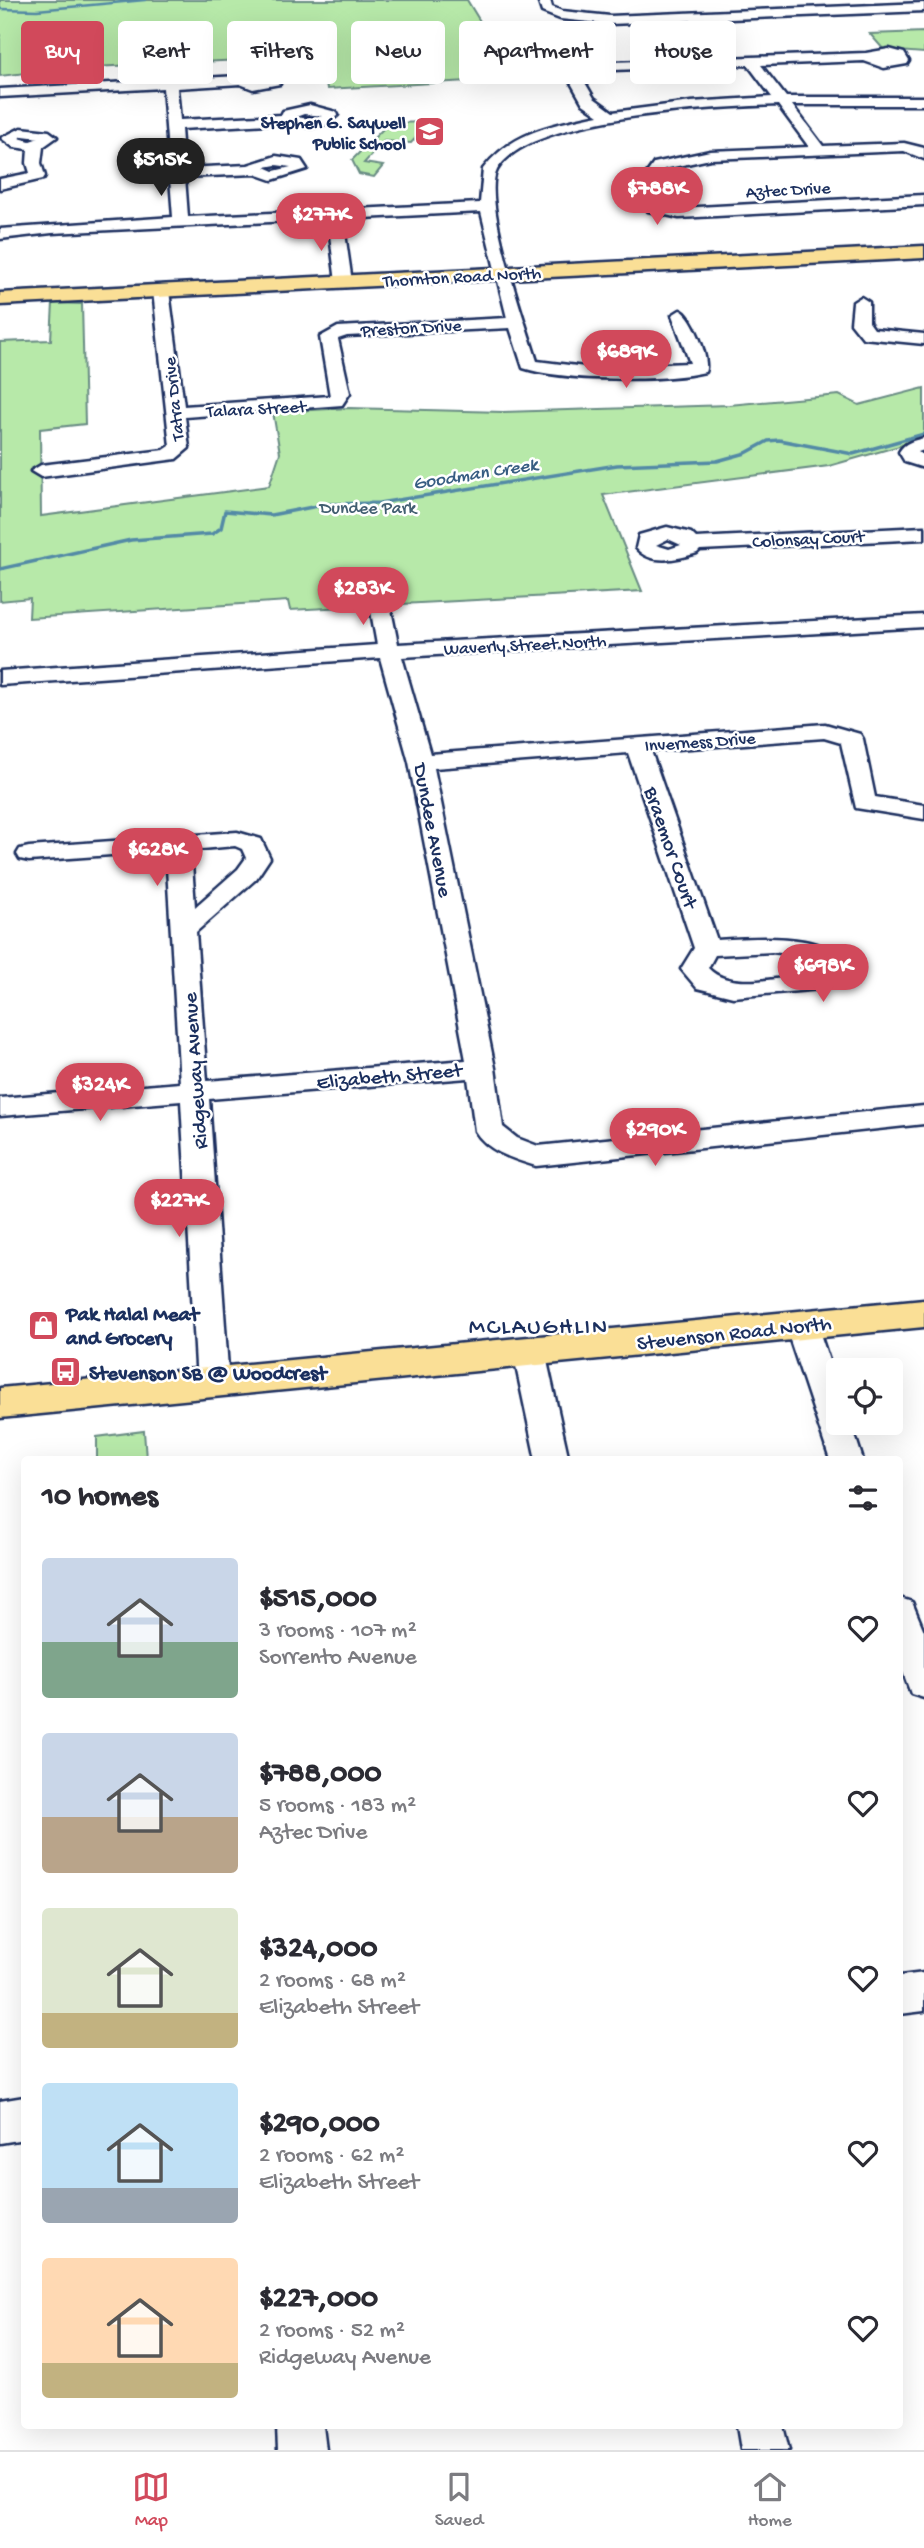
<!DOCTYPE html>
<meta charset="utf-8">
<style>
body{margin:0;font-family:"Gochi Hand",sans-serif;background:#f2f2f3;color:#2b2b33;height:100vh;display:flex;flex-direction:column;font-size:26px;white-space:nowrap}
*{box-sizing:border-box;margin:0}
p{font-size:23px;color:#7c7c81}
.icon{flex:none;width:38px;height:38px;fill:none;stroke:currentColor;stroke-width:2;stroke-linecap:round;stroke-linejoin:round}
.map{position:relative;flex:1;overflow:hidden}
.side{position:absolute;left:21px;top:1456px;width:882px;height:973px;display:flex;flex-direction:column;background:#fff;border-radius:7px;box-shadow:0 7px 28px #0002}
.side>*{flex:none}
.guide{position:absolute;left:21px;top:21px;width:882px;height:63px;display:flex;gap:14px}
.buttons{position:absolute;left:826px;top:1358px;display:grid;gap:14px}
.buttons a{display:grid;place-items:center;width:77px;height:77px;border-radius:7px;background:#fff;box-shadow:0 7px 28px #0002;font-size:35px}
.price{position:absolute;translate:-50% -60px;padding:0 16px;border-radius:24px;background:#d1495b;color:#fff;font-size:23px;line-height:46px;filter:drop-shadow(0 2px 4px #0008)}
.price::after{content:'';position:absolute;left:50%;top:42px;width:21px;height:16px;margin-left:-10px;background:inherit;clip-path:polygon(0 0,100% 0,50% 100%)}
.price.current{background:#222;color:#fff}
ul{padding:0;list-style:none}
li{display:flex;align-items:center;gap:21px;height:175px;padding:0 21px}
li span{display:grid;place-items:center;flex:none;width:196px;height:140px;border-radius:7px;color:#555}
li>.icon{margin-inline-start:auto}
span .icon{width:84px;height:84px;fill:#fffc;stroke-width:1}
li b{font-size:30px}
h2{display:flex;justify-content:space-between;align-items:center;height:84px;padding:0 21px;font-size:30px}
.pill{padding:0 24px;border-radius:7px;background:#fff;box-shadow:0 7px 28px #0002;font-size:24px;line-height:63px}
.pill.current{background:#d1495b;color:#fff}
.menu{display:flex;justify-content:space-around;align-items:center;height:98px;border-top:2px solid #e1e1e2;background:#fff;font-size:19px;color:#7c7c81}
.menu a{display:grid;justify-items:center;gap:4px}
.menu .current{color:#d1495b}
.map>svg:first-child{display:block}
</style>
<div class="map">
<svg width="924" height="2450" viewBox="0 0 924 2450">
<rect width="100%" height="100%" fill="#fff"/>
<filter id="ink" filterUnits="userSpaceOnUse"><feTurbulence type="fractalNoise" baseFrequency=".0143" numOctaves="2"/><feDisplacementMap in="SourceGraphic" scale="14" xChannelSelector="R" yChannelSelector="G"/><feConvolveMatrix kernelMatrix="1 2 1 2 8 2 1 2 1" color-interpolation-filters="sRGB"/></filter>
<g filter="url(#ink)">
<g fill="#b7e9a9" stroke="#698c84" stroke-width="2">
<polygon points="0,0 467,0 489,36 556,47 566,65 557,70 558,76 327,89 326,82 292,80 293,76 272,71 286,58 71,68 0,76"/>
<polygon points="924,32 924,53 884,50 870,34"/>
<polygon points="430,122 411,143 384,141 364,163 383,166 374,177 359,174 352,160 389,123"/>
<polygon points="53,303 82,304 85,424 40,429 41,516 269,486 280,453 273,412 349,408 503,412 729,405 839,395 859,405 924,388 924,439 829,466 603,495 642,591 290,610 288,601 29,618 30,598 0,601 0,342 51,340"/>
<polygon points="144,1431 146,1459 97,1459 97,1437"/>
</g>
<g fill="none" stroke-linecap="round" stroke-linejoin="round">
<polyline stroke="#538aa6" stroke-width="2.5" points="0,9 37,10 145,0"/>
<polyline stroke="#538aa6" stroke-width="3.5" points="0,569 131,540 212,534 221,528 225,511 271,515 328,504 379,503 617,465 717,461 746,453 768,441 779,440 853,454 924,434"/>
<defs>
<g id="minor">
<polygon points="538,0 550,0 552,7 562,11 610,16 924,3 924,11 610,24 560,19 542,12"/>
<path d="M889,49l15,4 5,8 -2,3 -23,4 -20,-7 -103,4 25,32h138v8h-132l31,41 81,-3 20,5v11l-20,-8 -194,8 -46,10c-11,11 -8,22 -4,36l19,3 245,-13v10l-245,13 -31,-7 -6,-31 12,-17 56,-12 99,-4 -31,-42c-59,2 -250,10 -281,65 -16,30 30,157 40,191l48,6 105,-4 -18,-48 8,-5c12,3 31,51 25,62 -41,10 -142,9 -182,-4l-13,-40 -163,8 -9,3 12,54 -8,12 -157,12 4,31 -13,11 -135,18 -10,-6 10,-6 123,-15 6,-4 -17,-155 2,-4 6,-1 8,5 15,115 146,-10 -10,-59 18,-10 169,-9 -26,-106 -138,7 9,63 -8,5 -8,-5 -8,-63 -276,14 -52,6v-10l173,-12 -10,-129 -163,9v-8l239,-13 25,-6 15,4 1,10 -27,5 -13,-5 -63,4 3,32 101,-5 2,-4 27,-6 26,7 2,3 -11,9 -16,4 -24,-5 -106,6 3,39 64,-3 28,-9 25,4 6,9 -35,11 -17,-6 -70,3 3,40 292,-14 3,-34c28,-37 72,-45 116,-54l-16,-11 -17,-30 4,-7 15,-4 281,-10zM748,65l24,32 -81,5 -78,10 -19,-14 -14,-24 6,-3zM304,114l18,2 -11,3 -15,-2zM276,165l15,2 -17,4 -9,-4z"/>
<path d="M21,128l28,3 8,6 -14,10 -2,16 4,13 -2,3 -43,10v-10l30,-6 -3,-10 1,-14 -15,-2 -12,-9zM23,136l16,2 -9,3 -11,-3z"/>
<polygon points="861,297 869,302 869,322 874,329 924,334 924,344 863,338 851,323 853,302"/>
<path d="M924,438v12l-6,2 6,4v12l-19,-6 -6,-10c6,-10 14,-11 25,-14z"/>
<path d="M667,527l24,6 5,5 228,-11v12l-224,11 -3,3c-19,6 -46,13 -61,-5l3,-13zM668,539l13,6 -12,4 -13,-4z"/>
<path d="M378,589l10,6 10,49 526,-29v12l-522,30 28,97 395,-30 35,10 3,5 12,58 49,8v14l-68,-11 -15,-65 -17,-5 -173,13 66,189c30,-2 160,-13 104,49l-88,8 -36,-9 -16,-19 13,-21 -66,-195 -194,15 61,300 8,59 14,11 21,8 386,-40v18l-388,42c-22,-7 -48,-14 -61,-35l-7,-53 -259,21 20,284 -5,8 -11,4 -11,-4 -5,-8 -16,-282 -181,15v-18l180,-15 -14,-232 -137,10 -9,-2 -3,-5 3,-5 9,-2 208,-15 24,7 9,19 -14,21 -60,53 11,149 259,-21 -57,-298 -29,-104 -380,27v-14l377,-26 -9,-50zM235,846l7,3 4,9 -8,11 -43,38 -4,-57zM772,952l25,3 12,6v9l-5,5c-28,3 -75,16 -96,-7l7,-13z"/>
<polygon points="801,1314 812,1317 817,1325 838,1387 838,1423 851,1423 863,1460 830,1460 785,1325 790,1317"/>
<polygon points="529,1340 540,1344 545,1352 569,1460 536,1460 513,1352 518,1344"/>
<polygon points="900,1598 912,1602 924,1631 924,1698 911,1694 900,1664"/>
<polygon points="924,1973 924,2011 900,2014 900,1976"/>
<polygon points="24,2097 24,2139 0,2143 0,2101"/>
<polygon points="277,2426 323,2426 326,2450 278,2450"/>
<polygon points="737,2426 783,2426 789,2450 741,2450"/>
</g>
<g id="major">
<polygon points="924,246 924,258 0,305 0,293"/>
<polygon points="924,1299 924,1327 0,1418 0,1388"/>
</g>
</defs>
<use href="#minor" stroke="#1b2f5e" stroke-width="5"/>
<use href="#major" stroke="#1b2f5e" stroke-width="5"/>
<use href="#minor" fill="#fff" fill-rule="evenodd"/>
<use href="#major" fill="#fadf96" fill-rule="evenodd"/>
</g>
</g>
<defs>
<symbol id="school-square" viewBox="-11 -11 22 22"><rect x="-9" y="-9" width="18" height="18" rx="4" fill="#d1495b" stroke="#fff"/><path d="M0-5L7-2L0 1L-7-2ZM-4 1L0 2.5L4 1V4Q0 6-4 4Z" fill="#fff"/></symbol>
<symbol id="shop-square" viewBox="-11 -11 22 22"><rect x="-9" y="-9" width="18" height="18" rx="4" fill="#d1495b" stroke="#fff"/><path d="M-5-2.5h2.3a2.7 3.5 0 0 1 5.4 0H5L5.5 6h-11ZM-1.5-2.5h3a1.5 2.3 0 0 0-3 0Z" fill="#fff"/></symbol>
<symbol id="bus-square" viewBox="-11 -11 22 22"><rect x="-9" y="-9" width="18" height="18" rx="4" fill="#d1495b" stroke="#fff"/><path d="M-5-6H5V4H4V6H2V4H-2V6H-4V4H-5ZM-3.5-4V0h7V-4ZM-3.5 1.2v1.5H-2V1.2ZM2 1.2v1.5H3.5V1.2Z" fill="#fff"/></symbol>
</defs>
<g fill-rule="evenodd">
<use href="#school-square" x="412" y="114" width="35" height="35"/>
<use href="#shop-square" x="26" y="1308" width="35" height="35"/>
<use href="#bus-square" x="48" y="1354" width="35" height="35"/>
</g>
<g text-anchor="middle" stroke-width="5" stroke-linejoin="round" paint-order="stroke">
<g font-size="18" font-weight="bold" fill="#1b2f5e" stroke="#fff" text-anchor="end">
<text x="406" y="128">Stephen G. Saywell<tspan x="406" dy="21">Public School</tspan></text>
</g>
<g font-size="18" fill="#1b2f5e" stroke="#fff">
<text transform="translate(788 189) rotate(-3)" y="6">Aztec Drive</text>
<text transform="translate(462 276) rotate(-3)" y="6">Thornton Road North</text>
<text transform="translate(411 327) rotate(-3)" y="6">Preston Drive</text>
<text transform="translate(173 399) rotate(-96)" y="6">Tatra Drive</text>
<text transform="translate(256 408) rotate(-3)" y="6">Talara Street</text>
<text transform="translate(808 538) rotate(-3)" y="6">Colonsay Court</text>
<text transform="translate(525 644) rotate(-3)" y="6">Waverly Street North</text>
<text transform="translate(700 741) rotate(-4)" y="6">Inverness Drive</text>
</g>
<g font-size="18" fill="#425e71" stroke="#fff">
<text x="368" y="513">Dundee Park</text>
</g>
<g font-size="19" font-style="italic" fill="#375d82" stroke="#fff">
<text transform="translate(475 472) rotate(-9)" y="7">Goodman Creek</text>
</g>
<g font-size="21" fill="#1b2f5e" stroke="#fff">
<text transform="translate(434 830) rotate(79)" y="7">Dundee Avenue</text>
<text transform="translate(672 847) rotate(71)" y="7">Braemor Court</text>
<text transform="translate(194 1071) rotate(-94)" y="7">Ridgeway Avenue</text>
<text transform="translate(389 1075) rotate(-5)" y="7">Elizabeth Street</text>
<text transform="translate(734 1332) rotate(-6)" y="7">Stevenson Road North</text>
</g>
<g font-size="21" font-weight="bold" fill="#1b2f5e" stroke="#fff" text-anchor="start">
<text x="66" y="1320">Pak Halal Meat<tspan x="66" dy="24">and Grocery</tspan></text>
<text x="89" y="1379">Stevenson SB @ Woodcrest</text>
</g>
<g font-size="23" letter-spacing="2" fill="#1b2f5e" stroke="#fff">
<text x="539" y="1333">MCLAUGHLIN</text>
</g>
</g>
</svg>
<div class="buttons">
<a><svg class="icon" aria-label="locate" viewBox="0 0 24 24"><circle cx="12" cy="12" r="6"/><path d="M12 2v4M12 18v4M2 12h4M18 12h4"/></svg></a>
</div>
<b class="price current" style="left:161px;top:198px">$515K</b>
<b class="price" style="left:657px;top:227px">$788K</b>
<b class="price" style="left:321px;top:253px">$277K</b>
<b class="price" style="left:626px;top:390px">$689K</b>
<b class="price" style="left:363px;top:627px">$283K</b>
<b class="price" style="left:157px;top:888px">$628K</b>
<b class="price" style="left:823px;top:1004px">$698K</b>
<b class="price" style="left:100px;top:1123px">$324K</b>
<b class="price" style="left:655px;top:1168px">$290K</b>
<b class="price" style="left:179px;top:1239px">$227K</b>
<div class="guide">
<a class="pill current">Buy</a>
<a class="pill">Rent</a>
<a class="pill">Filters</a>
<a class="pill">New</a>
<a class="pill">Apartment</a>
<a class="pill">House</a>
</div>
<section class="side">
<h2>10 homes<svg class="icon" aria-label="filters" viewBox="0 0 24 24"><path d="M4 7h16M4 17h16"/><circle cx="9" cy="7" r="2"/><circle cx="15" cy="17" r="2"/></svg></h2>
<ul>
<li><span style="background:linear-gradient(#c9d6e8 60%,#7fa58c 0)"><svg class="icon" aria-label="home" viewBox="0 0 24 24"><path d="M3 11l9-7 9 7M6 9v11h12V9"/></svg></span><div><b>$515,000</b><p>3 rooms · 107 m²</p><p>Sorrento Avenue</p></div><svg class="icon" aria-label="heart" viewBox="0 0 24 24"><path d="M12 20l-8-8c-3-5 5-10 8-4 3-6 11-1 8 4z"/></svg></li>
<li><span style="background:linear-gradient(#c9d6e8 60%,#b9a48a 0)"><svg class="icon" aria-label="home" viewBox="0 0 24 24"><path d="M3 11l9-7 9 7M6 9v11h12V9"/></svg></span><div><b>$788,000</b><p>5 rooms · 183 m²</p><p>Aztec Drive</p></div><svg class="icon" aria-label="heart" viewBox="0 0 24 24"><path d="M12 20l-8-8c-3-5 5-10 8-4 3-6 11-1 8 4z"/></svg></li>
<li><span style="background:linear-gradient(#dfe7d0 75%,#c2b280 0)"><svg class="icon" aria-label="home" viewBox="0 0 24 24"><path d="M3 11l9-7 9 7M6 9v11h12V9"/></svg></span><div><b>$324,000</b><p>2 rooms · 68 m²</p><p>Elizabeth Street</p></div><svg class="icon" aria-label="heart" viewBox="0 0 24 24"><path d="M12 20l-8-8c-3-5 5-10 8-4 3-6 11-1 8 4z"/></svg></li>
<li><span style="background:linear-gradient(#bfe0f5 75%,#9aa5b1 0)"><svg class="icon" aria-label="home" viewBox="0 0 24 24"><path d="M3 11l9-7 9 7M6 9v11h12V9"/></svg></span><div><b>$290,000</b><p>2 rooms · 62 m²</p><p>Elizabeth Street</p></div><svg class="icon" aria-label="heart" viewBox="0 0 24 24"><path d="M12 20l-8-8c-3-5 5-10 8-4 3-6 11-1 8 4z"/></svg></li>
<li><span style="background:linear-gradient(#ffd9b3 75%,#c2b280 0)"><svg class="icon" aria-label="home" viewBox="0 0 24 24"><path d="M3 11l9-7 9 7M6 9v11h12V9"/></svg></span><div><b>$227,000</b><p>2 rooms · 52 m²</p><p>Ridgeway Avenue</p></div><svg class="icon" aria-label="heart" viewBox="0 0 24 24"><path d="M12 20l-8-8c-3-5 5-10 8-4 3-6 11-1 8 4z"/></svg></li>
</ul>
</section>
</div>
<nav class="menu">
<a class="current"><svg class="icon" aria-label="map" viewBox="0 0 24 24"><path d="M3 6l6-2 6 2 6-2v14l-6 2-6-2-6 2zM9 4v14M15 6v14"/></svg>Map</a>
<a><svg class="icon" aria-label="saved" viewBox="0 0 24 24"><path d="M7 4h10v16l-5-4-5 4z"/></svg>Saved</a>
<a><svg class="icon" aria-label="home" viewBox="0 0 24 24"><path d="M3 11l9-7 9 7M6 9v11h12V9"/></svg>Home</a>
</nav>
